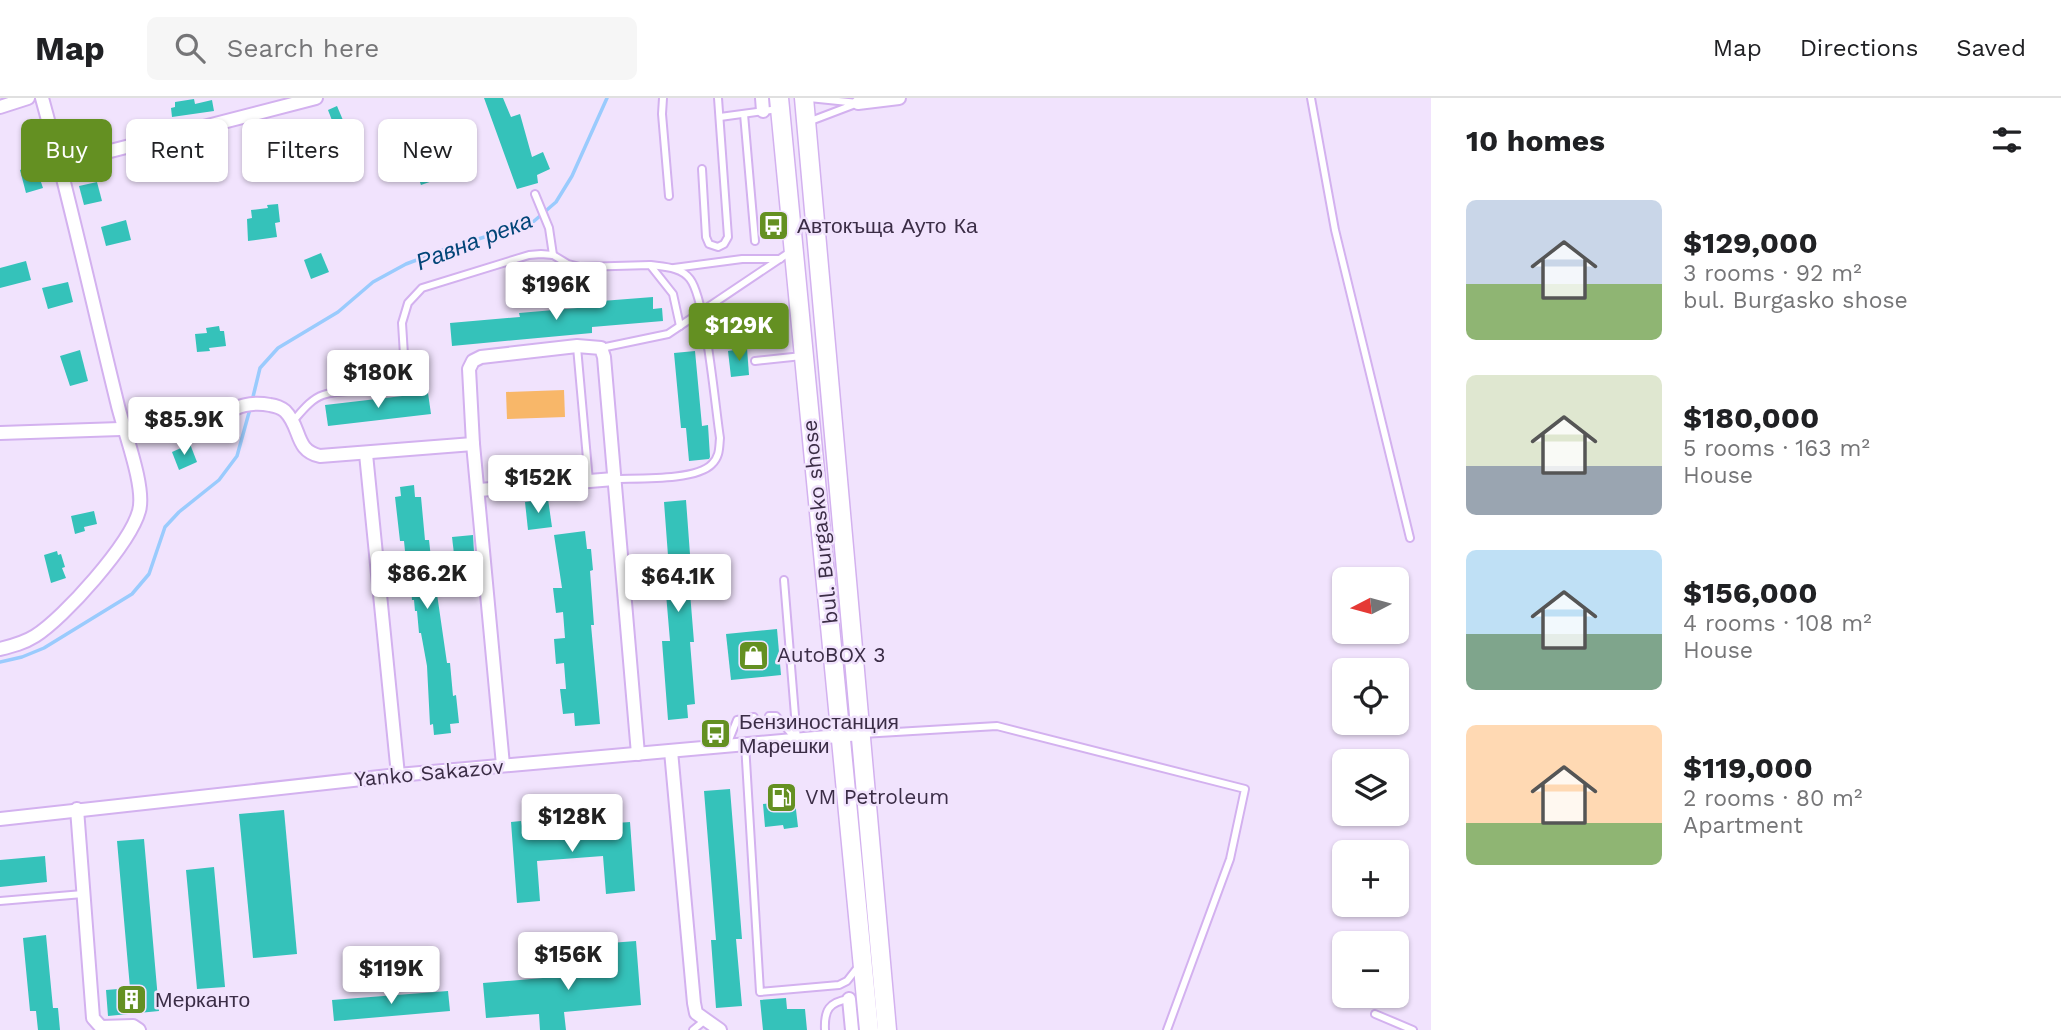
<!DOCTYPE html>
<meta charset="utf-8">
<style>
body{margin:0;font-family:"Work Sans",sans-serif;background:#f6f6f6;color:#202124;height:100vh;display:flex;flex-direction:column;font-size:26px;white-space:nowrap}
*{box-sizing:border-box;margin:0}
p{font-size:23px;color:#757577}
.icon{flex:none;width:38px;height:38px;fill:none;stroke:currentColor;stroke-width:2;stroke-linecap:round;stroke-linejoin:round}
.map{position:relative;flex:1;overflow:hidden}
.details{display:flex;flex-direction:column;background:#fff;width:630px}
.details>*{flex:none}
.guide{position:absolute;left:21px;top:21px;width:665px;height:63px;display:flex;gap:14px}
.needle{width:46px;rotate:264deg}
.fabs{position:absolute;left:1332px;top:469px;display:grid;gap:14px}
.fabs a{display:grid;place-items:center;width:77px;height:77px;border-radius:10px;background:#fff;box-shadow:0 2px 5px #0004;font-size:35px}
.price{position:absolute;translate:-50% -60px;padding:0 16px;border-radius:7px;background:#fff;color:#222;font-size:23px;line-height:46px;filter:drop-shadow(0 2px 4px #0008)}
.price::after{content:'';position:absolute;left:50%;top:42px;width:21px;height:16px;margin-left:-10px;background:inherit;clip-path:polygon(0 0,100% 0,50% 100%)}
.price.selected{background:#649022;color:#fff}
ul{padding:0;list-style:none}
li{display:flex;align-items:center;gap:21px;height:175px;padding:0 35px}
li span{display:grid;place-items:center;flex:none;width:196px;height:140px;border-radius:10px;color:#555}
li>.icon{margin-inline-start:auto}
span .icon{width:84px;height:84px;fill:#fffc;stroke-width:1}
li b{font-size:30px}
h2{display:flex;justify-content:space-between;align-items:center;height:84px;padding:0 35px;font-size:30px}
.pill{padding:0 24px;border-radius:10px;background:#fff;box-shadow:0 2px 5px #0004;font-size:24px;line-height:63px}
.pill.selected{background:#649022;color:#fff}
header{display:flex;align-items:center;gap:42px;box-sizing:border-box;height:98px;padding:0 35px;background:#fff;border-bottom:2px solid #e0e0e0}
header strong{font-size:33px}
nav{display:flex;gap:38px;margin-inline-start:auto;font-size:24px}
.search{width:490px;height:63px;background:#f6f6f6;display:flex;align-items:center;gap:18px;box-sizing:border-box;padding:0 24px;border-radius:10px;color:#757577;font-size:26px}
main{display:flex;flex:1;min-height:0}
.map>svg:first-child{display:block}
</style>
<header>
<strong>Map</strong>
<div class="search"><svg class="icon" aria-label="search" viewBox="0 0 24 24"><circle cx="10" cy="10" r="6"/><path d="M15 15l6 6"/></svg>Search here</div>
<nav><a>Map</a><a>Directions</a><a>Saved</a></nav>
</header>
<main>
<div class="map">
<svg width="1431" height="932" viewBox="0 0 1431 932">
<rect width="100%" height="100%" fill="#f1e3fd"/>
<polygon fill="#f8b769" points="564,292 565,319 507,321 506,294"/>
<g fill="none" stroke-linecap="round" stroke-linejoin="round">
<g stroke="#9acbfd" stroke-width="3.5">
<polyline points="252,303 260,270 278,250 338,214 373,184 406,166 446,151 533,124 556,104 572,78 607,0"/>
<polyline points="0,564 22,559 44,550 132,496 149,476 165,429 179,414 219,382 237,358 250,311"/>
</g>
</g>
<g fill="#35c2ba">
<polygon points="484,0 503,0 511,19 520,16 532,59 543,54 550,71 537,77 538,85 517,91"/>
<polygon points="194,1 195,6 212,2 214,13 172,19 171,10 175,9 175,4"/>
<polygon points="337,8 348,34 338,38 328,12"/>
<polygon points="84,22 88,33 84,34 87,45 70,50 66,27"/>
<polygon points="291,27 304,68 288,73 284,62 277,64 267,35"/>
<polygon points="429,59 438,81 421,87 413,65"/>
<polygon points="32,68 36,82 40,81 43,90 26,95 20,72"/>
<polygon points="97,84 102,103 84,107 79,88"/>
<polygon points="278,106 280,124 275,125 277,139 248,143 247,121 252,120 251,112 268,110 267,107"/>
<polygon points="126,122 131,142 106,148 101,129"/>
<polygon points="321,155 329,174 311,181 304,162"/>
<polygon points="26,163 31,182 0,190 0,170"/>
<polygon points="68,184 73,204 48,211 42,190"/>
<polygon points="653,199 653,211 662,210 663,223 592,229 592,235 452,248 450,225 520,219 519,215 589,209 589,204"/>
<polygon points="219,228 220,233 224,233 226,248 209,250 210,253 197,254 195,236 207,235 206,230"/>
<polygon points="747,250 749,277 731,279 728,253"/>
<polygon points="80,252 88,283 70,288 60,258"/>
<polygon points="695,253 702,328 708,327 710,359 709,361 689,363 686,330 681,330 674,255"/>
<polygon points="428,295 431,316 328,328 325,307"/>
<polygon points="190,346 197,364 179,372 172,354"/>
<polygon points="414,387 415,399 421,399 425,442 429,442 435,496 437,496 447,565 450,565 453,598 456,597 459,625 450,626 451,635 434,637 433,626 430,627 427,568 421,535 419,535 417,513 415,513 414,502 412,502 409,462 406,463 404,443 400,443 395,399 401,398 400,389"/>
<polygon points="548,401 552,429 528,432 525,404"/>
<polygon points="686,402 691,470 688,470 694,544 690,544 695,606 687,607 688,620 668,622 662,543 670,543 664,472 669,471 664,404"/>
<polygon points="94,413 97,426 84,429 85,433 75,436 71,418"/>
<polygon points="585,433 587,451 591,451 593,472 590,473 594,527 591,527 600,626 575,628 574,615 563,616 560,591 566,591 564,565 556,566 554,541 565,540 563,514 556,515 553,490 562,490 554,437"/>
<polygon points="473,437 474,454 454,456 452,439"/>
<polygon points="57,453 58,457 61,456 65,469 62,470 66,480 51,485 44,457"/>
<polygon points="777,531 781,577 731,582 726,536"/>
<polygon points="730,691 742,841 736,841 742,908 716,910 711,842 716,842 704,693"/>
<polygon points="795,703 798,729 784,731 783,727 765,729 763,706"/>
<polygon points="284,712 297,856 253,860 239,716"/>
<polygon points="521,723 522,728 534,727 535,731 630,724 635,793 606,796 603,758 537,763 540,803 517,805 511,724"/>
<polygon points="144,741 159,913 108,918 106,892 130,890 117,743"/>
<polygon points="45,758 47,784 0,789 0,762"/>
<polygon points="214,769 225,889 197,891 186,772"/>
<polygon points="46,837 53,910 58,910 60,932 38,932 36,913 30,913 23,840"/>
<polygon points="636,843 641,907 564,914 566,932 540,932 539,916 486,920 483,885 613,874 610,845"/>
<polygon points="448,893 450,913 334,923 332,902"/>
<polygon points="786,900 787,911 805,911 807,932 763,932 760,902"/>
</g>
<g fill="none" stroke-linecap="round" stroke-linejoin="round">
<defs>
<g id="service">
<polyline points="663,0 662,16 669,98"/>
<polyline points="1311,0 1335,132 1410,440"/>
<polyline points="744,16 755,143"/>
<polyline points="720,19 778,11"/>
<polyline points="808,24 858,5 809,0"/>
<polyline points="702,71 706,139 709,146 718,149 724,146 728,139 718,0"/>
<polyline points="535,96 549,130 553,157"/>
<polyline points="674,170 742,161 780,161"/>
<polyline points="577,249 589,383"/>
<polyline points="601,250 668,236 790,154"/>
<polyline points="755,263 802,258"/>
<path d="M294,322c8,-9 17,-21 29,-25 26,-9 58,2 79,-19l2,-21 -2,-32 6,-20 14,-15 107,-33 12,-1 12,1 15,9 12,3 70,-2 23,29 7,32"/>
<path d="M614,381c23,-1 82,2 98,-15 8,-8 7,-16 8,-26 -5,-32 -14,-138 -30,-159 -9,-12 -26,-12 -40,-14"/>
<polyline points="784,482 797,642"/>
<polyline points="769,618 776,618 796,641"/>
<polyline points="862,636 997,628 1245,691 1230,761 1167,932"/>
<polyline points="745,646 760,894 839,887 847,883 858,869"/>
<polyline points="727,647 737,622 754,619"/>
<polyline points="0,803 83,796"/>
<polyline points="1375,916 1413,932"/>
<polyline points="693,932 704,923"/>
<path d="M825,932c-1,-20 4,-28 24,-31"/>
</g>
<g id="minor">
<polyline points="762,0 763,13"/>
<polyline points="858,5 899,0"/>
<polyline points="0,9 28,0"/>
<polyline points="60,66 316,0"/>
<path d="M0,335l180,-6c7,-1 15,-2 22,-4 26,-8 38,-24 68,-18 7,1 10,2 15,6 17,17 9,39 35,45l153,-12"/>
<polyline points="366,356 398,677"/>
<polyline points="479,392 614,381"/>
<path d="M0,551c12,-3 24,-6 35,-13 29,-18 95,-92 104,-125 7,-24 -16,-82 -22,-109 -25,-101 -47,-203 -75,-304"/>
<polyline points="671,653 694,905 696,915 720,932"/>
<polyline points="503,667 473,346 469,271 473,263 481,259 577,248 601,250 604,259 638,656"/>
<polyline points="77,711 93,920 101,929 133,928 139,932"/>
<polyline points="0,721 398,677 860,636"/>
<polyline points="849,901 852,932"/>
</g>
<g id="secondary">
<polyline points="779,0 869,932"/>
<polyline points="804,0 887,932"/>
</g>
</defs>
<use href="#service" stroke="#d3b1ef" stroke-width="10"/>
<use href="#minor" stroke="#d3b1ef" stroke-width="16"/>
<use href="#secondary" stroke="#d3b1ef" stroke-width="21"/>
<use href="#service" stroke="#fff" stroke-width="6"/>
<use href="#minor" stroke="#fff" stroke-width="12"/>
<use href="#secondary" stroke="#fff" stroke-width="18"/>
</g>
<defs>
<symbol id="bus-square" viewBox="-11 -11 22 22"><rect x="-9" y="-9" width="18" height="18" rx="4" fill="#649022" stroke="#f1e3fd"/><path d="M-5-6H5V4H4V6H2V4H-2V6H-4V4H-5ZM-3.5-4V0h7V-4ZM-3.5 1.2v1.5H-2V1.2ZM2 1.2v1.5H3.5V1.2Z" fill="#fff"/></symbol>
<symbol id="shop-square" viewBox="-11 -11 22 22"><rect x="-9" y="-9" width="18" height="18" rx="4" fill="#649022" stroke="#f1e3fd"/><path d="M-5-2.5h2.3a2.7 3.5 0 0 1 5.4 0H5L5.5 6h-11ZM-1.5-2.5h3a1.5 2.3 0 0 0-3 0Z" fill="#fff"/></symbol>
<symbol id="fuel-square" viewBox="-11 -11 22 22"><rect x="-9" y="-9" width="18" height="18" rx="4" fill="#649022" stroke="#f1e3fd"/><path d="M-5.5-6h7V0h2V4h1.3V-2.5L3-4.5l.8-.8L6-3V5H2.5V1h-1V6h-7ZM-4.2-4.7v3.2H.2V-4.7Z" fill="#fff"/></symbol>
<symbol id="building-square" viewBox="-11 -11 22 22"><rect x="-9" y="-9" width="18" height="18" rx="4" fill="#649022" stroke="#f1e3fd"/><path d="M-4-6H4V6H1V3H-1V6H-4ZM-2.5-4.3h1.7v1.8h-1.7ZM.8-4.3h1.7v1.8H.8ZM-2.5-1h1.7V.8h-1.7ZM.8-1h1.7V.8H.8Z" fill="#fff"/></symbol>
</defs>
<g fill-rule="evenodd">
<use href="#bus-square" x="756" y="110" width="35" height="35"/>
<use href="#shop-square" x="736" y="540" width="35" height="35"/>
<use href="#bus-square" x="698" y="618" width="35" height="35"/>
<use href="#fuel-square" x="764" y="682" width="35" height="35"/>
<use href="#building-square" x="114" y="884" width="35" height="35"/>
</g>
<g text-anchor="middle" stroke-width="5" stroke-linejoin="round" paint-order="stroke">
<g font-size="21" fill="#3b2d46" stroke="#f1e3fd" text-anchor="start">
<text x="797" y="135">Автокъща Ауто Ка</text>
<text x="777" y="564">AutoBOX 3</text>
<text x="739" y="631">Бензиностанция<tspan x="739" dy="24">Марешки</tspan></text>
<text x="805" y="706">VM Petroleum</text>
<text x="155" y="909">Мерканто</text>
</g>
<g font-size="21" fill="#3b2d46" stroke="#f1e3fd">
<text transform="translate(820 424) rotate(-96)" y="7">bul. Burgasko shose</text>
<text transform="translate(429 675) rotate(-5)" y="7">Yanko Sakazov</text>
</g>
<g font-size="23" font-style="italic" fill="#024578" stroke="#f1e3fd">
<text transform="translate(474 143) rotate(-21)" y="8">Равна река</text>
</g>
</g>
</svg>
<div class="fabs">
<a><svg class="needle" viewBox="-14 -14 28 28"><path d="M0-13l5 13h-10z" fill="#e53935"/><path d="M0 13l5-13h-10z" fill="#757577"/></svg></a>
<a><svg class="icon" aria-label="locate" viewBox="0 0 24 24"><circle cx="12" cy="12" r="6"/><path d="M12 2v4M12 18v4M2 12h4M18 12h4"/></svg></a>
<a><svg class="icon" aria-label="layers" viewBox="0 0 24 24"><path d="M12 4l9 5-9 5-9-5zM3 14l9 5 9-5"/></svg></a>
<a>+</a>
<a>−</a>
</div>
<b class="price" style="left:556px;top:224px">$196K</b>
<b class="price selected" style="left:739px;top:265px">$129K</b>
<b class="price" style="left:378px;top:312px">$180K</b>
<b class="price" style="left:184px;top:359px">$85.9K</b>
<b class="price" style="left:538px;top:417px">$152K</b>
<b class="price" style="left:427px;top:513px">$86.2K</b>
<b class="price" style="left:678px;top:516px">$64.1K</b>
<b class="price" style="left:572px;top:756px">$128K</b>
<b class="price" style="left:568px;top:894px">$156K</b>
<b class="price" style="left:391px;top:908px">$119K</b>
<div class="guide">
<a class="pill selected">Buy</a>
<a class="pill">Rent</a>
<a class="pill">Filters</a>
<a class="pill">New</a>
</div>
</div>
<section class="details">
<h2>10 homes<svg class="icon" aria-label="filters" viewBox="0 0 24 24"><path d="M4 7h16M4 17h16"/><circle cx="9" cy="7" r="2"/><circle cx="15" cy="17" r="2"/></svg></h2>
<ul>
<li><span style="background:linear-gradient(#c9d6e8 60%,#8fb573 0)"><svg class="icon" aria-label="home" viewBox="0 0 24 24"><path d="M3 11l9-7 9 7M6 9v11h12V9"/></svg></span><div><b>$129,000</b><p>3 rooms · 92 m²</p><p>bul. Burgasko shose</p></div></li>
<li><span style="background:linear-gradient(#dfe7d0 65%,#9aa5b1 0)"><svg class="icon" aria-label="home" viewBox="0 0 24 24"><path d="M3 11l9-7 9 7M6 9v11h12V9"/></svg></span><div><b>$180,000</b><p>5 rooms · 163 m²</p><p>House</p></div></li>
<li><span style="background:linear-gradient(#bfe0f5 60%,#7fa58c 0)"><svg class="icon" aria-label="home" viewBox="0 0 24 24"><path d="M3 11l9-7 9 7M6 9v11h12V9"/></svg></span><div><b>$156,000</b><p>4 rooms · 108 m²</p><p>House</p></div></li>
<li><span style="background:linear-gradient(#ffd9b3 70%,#8fb573 0)"><svg class="icon" aria-label="home" viewBox="0 0 24 24"><path d="M3 11l9-7 9 7M6 9v11h12V9"/></svg></span><div><b>$119,000</b><p>2 rooms · 80 m²</p><p>Apartment</p></div></li>
</ul>
</section>
</main>
